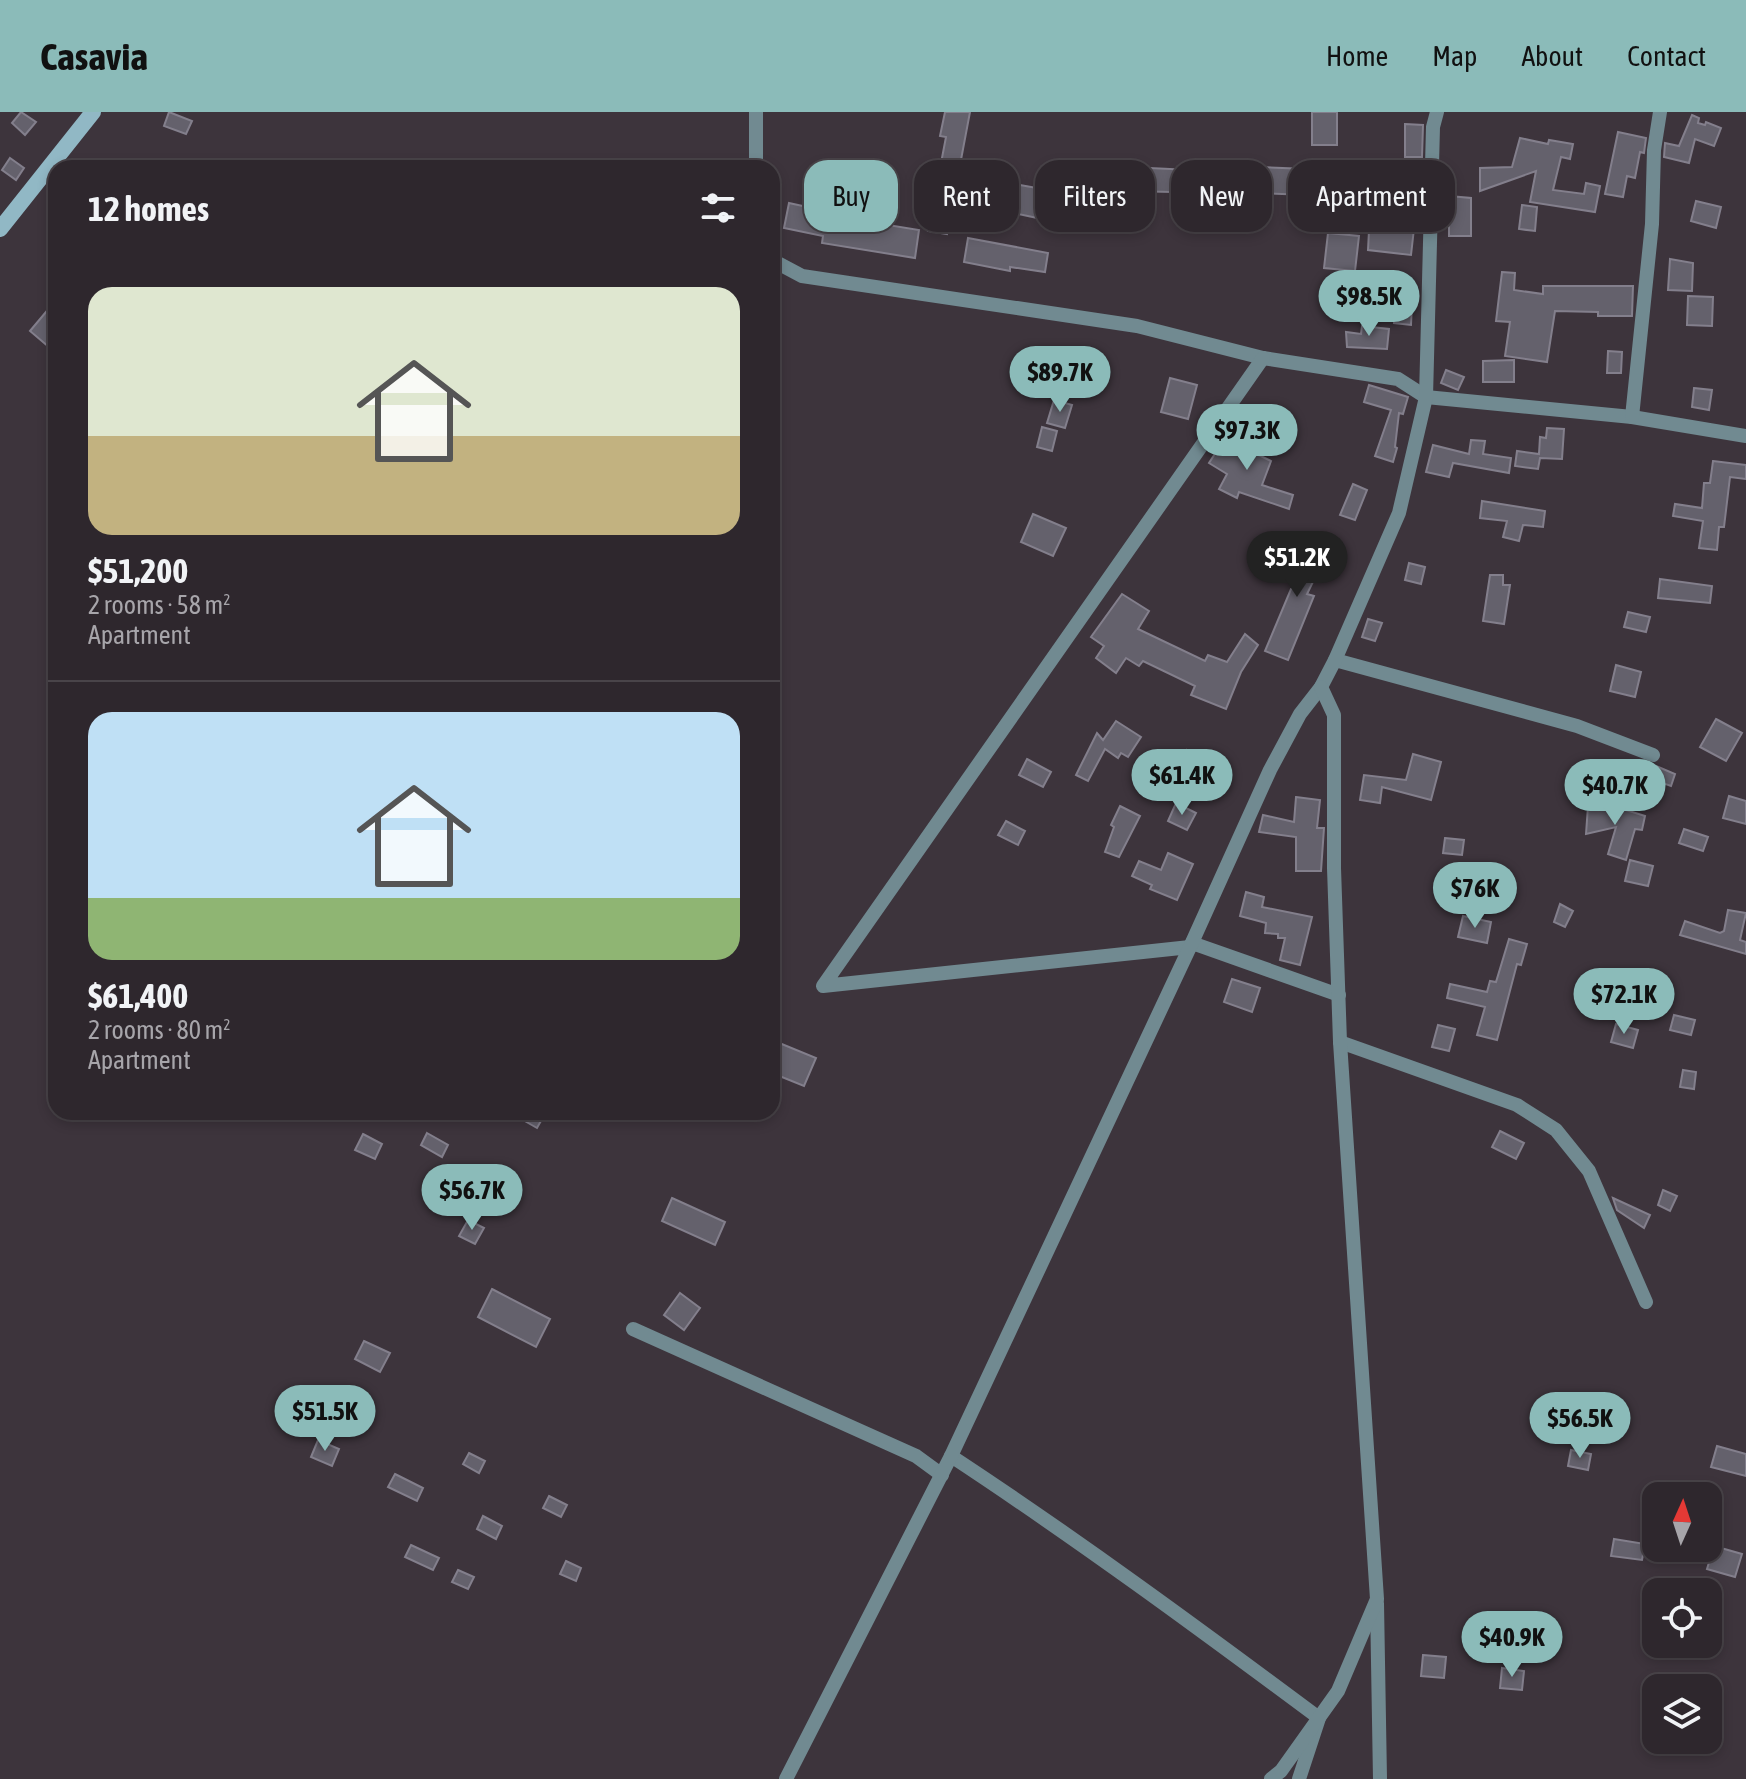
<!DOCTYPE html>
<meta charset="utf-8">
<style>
body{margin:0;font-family:"Asap Condensed",sans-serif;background:#3a3339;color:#f1f3f6;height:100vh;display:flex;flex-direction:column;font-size:30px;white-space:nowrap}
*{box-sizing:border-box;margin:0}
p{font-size:26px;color:#a7a5aa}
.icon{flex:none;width:44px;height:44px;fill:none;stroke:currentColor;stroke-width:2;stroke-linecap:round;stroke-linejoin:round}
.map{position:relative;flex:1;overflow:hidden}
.sheet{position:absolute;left:48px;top:48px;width:732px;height:960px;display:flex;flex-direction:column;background:#2e272d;border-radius:24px;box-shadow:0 4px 12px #0003,0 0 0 2px #494449}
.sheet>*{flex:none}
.banner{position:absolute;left:804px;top:48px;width:760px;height:72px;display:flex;gap:16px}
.needle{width:52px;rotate:3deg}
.tools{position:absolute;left:1642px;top:1370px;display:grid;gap:16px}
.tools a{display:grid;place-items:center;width:80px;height:80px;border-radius:16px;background:#2e272d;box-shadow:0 4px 12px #0003,0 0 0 2px #494449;font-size:40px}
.price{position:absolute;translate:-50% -68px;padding:0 18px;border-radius:28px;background:#8bbbb9;color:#111;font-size:26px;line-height:52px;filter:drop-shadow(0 2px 4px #0008)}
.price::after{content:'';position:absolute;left:50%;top:48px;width:24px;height:18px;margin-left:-12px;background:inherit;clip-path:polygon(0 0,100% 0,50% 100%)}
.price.selected{background:#222;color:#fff}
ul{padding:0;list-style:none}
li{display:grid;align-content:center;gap:16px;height:424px;padding:0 40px}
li+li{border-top:2px solid #494449}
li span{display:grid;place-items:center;height:248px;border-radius:24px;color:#555}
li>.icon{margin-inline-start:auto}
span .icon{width:144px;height:144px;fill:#fffc;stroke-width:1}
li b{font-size:34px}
h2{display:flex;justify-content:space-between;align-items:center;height:96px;padding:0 40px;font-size:34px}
.pill{padding:0 28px;border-radius:24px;background:#2e272d;box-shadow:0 4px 12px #0003,0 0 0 2px #494449;font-size:28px;line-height:72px}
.pill.selected{background:#8bbbb9;color:#111}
header{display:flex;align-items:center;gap:48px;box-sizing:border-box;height:112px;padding:0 40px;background:#8bbbb9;color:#111}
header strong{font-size:38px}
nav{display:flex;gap:44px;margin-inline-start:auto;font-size:28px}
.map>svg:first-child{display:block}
</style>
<header>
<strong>Casavia</strong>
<nav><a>Home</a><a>Map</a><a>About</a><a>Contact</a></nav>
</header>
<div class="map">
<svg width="1746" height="1667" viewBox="0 0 1746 1667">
<rect width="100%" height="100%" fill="#3d343c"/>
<g fill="#64616c" stroke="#837f8c" stroke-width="2">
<polygon points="21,0 36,10 25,23 12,11"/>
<polygon points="169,0 192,9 186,22 164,14"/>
<polygon points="945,0 970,0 947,122 928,119 946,25 940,24"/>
<rect x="1312" y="0" width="25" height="33"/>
<polygon points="1692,3 1699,6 1698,11 1705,13 1706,10 1721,16 1714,34 1695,27 1689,51 1664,45 1665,31 1679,34"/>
<polygon points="1405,12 1423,13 1422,45 1405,45"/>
<polygon points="1618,20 1646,26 1644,41 1640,40 1635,66 1627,64 1623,85 1605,82"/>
<polygon points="1520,26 1548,32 1549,28 1573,32 1570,47 1561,45 1553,78 1584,82 1586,71 1600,74 1595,100 1530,90 1536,59 1480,79 1480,56 1512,55"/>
<polygon points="10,46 24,56 16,68 2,58"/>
<polygon points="1234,54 1307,57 1306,83 1172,77 1172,80 1128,79 1129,55 1233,60"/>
<polygon points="1020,73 1048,78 1042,107 1014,101"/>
<polygon points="1449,84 1471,86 1471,124 1449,124"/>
<polygon points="1395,89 1417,90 1411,143 1368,138 1370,99 1394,100"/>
<polygon points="1696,89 1721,95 1716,116 1691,109"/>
<polygon points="789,91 821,98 820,102 919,118 915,146 822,131 823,124 784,116"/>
<polygon points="1522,93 1537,95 1535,119 1519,117"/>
<polygon points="1328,121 1359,124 1355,159 1324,156"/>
<polygon points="968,126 1048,141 1045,160 1010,155 1010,159 964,150"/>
<polygon points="1670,147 1693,151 1692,179 1668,178"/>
<polygon points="1502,160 1515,161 1514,178 1543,182 1543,174 1633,174 1632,204 1598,204 1598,200 1555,199 1547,250 1505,244 1510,210 1496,209"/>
<polygon points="1688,184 1713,185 1712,214 1687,213"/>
<polygon points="56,188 56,241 30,219"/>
<polygon points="1396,191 1412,192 1411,213 1394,211"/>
<polygon points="1362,214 1389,217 1387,237 1347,235 1346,220 1361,222"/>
<polygon points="1608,239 1622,240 1621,261 1607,261"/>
<polygon points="1514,248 1514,270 1483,270 1483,249"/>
<polygon points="1446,258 1464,265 1458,278 1441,271"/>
<polygon points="1170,266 1197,273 1188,307 1161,300"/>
<polygon points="1369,273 1408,285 1403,302 1399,301 1395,335 1397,336 1393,350 1375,344 1391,298 1364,290"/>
<polygon points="1694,276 1712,278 1709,298 1692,295"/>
<polygon points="1054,288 1072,293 1065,316 1047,311"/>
<polygon points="1240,314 1252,321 1244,336 1271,349 1262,373 1293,383 1289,397 1239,380 1237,386 1219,377 1227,362 1209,351 1220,334 1226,337"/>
<polygon points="1042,315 1057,319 1052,339 1037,335"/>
<polygon points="1547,316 1564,317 1562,347 1540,346 1538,357 1515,354 1517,339 1539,342 1540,325 1546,326"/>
<polygon points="1471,328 1485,329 1483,342 1511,346 1509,361 1453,351 1449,365 1426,360 1433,333 1469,342"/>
<polygon points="1713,349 1746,353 1746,367 1730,365 1724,415 1719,415 1717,438 1699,436 1703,409 1673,404 1675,392 1702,396 1704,371 1710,371"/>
<polygon points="1353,372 1367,378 1355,408 1340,403"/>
<polygon points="1482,389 1545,399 1543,415 1523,413 1519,429 1503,425 1507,409 1480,406"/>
<polygon points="1033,402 1066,416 1053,444 1021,430"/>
<polygon points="1301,423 1329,437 1307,482 1314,484 1288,548 1265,539 1291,477 1295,477 1307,452 1291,444"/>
<polygon points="1409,451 1425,455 1421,472 1405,468"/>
<polygon points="1490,463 1503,463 1503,473 1510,473 1504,512 1483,509"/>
<polygon points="1660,467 1712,474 1710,491 1658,486"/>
<polygon points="1122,482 1149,499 1138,517 1205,549 1208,543 1227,550 1245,522 1258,533 1241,560 1226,597 1191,583 1195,574 1143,549 1139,554 1126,546 1116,561 1096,546 1104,534 1091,525"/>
<polygon points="1628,500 1650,505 1646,520 1624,515"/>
<polygon points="1368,507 1382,511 1375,529 1362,525"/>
<polygon points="1616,553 1641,560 1635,585 1610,579"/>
<polygon points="1716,607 1742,621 1726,649 1700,635"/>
<polygon points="1116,609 1141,625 1128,645 1121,641 1118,646 1105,637 1088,669 1076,663 1097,621 1103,628"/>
<polygon points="1187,638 1210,652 1193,682 1170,669"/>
<polygon points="1413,642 1441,650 1431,688 1382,675 1380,691 1360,688 1364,663 1406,668"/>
<polygon points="1027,647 1051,660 1043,675 1019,663"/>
<polygon points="1656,654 1675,662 1671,674 1651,667"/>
<polygon points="1729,684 1746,689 1746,712 1723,706"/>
<polygon points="1296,685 1320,688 1317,716 1324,716 1321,759 1296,759 1296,725 1259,720 1263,703 1294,710"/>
<polygon points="1176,691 1196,701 1187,718 1168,709"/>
<polygon points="1607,692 1645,704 1642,718 1635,717 1626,748 1608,742 1616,715 1586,722 1588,694 1607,696"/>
<polygon points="1120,694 1140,704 1119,745 1105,740 1114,715 1111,713"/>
<polygon points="1006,709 1025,719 1018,733 998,723"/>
<polygon points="1684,717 1708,725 1703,739 1679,731"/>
<polygon points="1445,726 1464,728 1462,743 1443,741"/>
<polygon points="1168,741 1193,752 1177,788 1150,777 1152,773 1132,764 1139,749 1161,758"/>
<polygon points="1630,748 1653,754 1648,774 1625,769"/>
<polygon points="1246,780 1264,785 1262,795 1312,805 1300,853 1280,848 1285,826 1278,826 1278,822 1265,821 1266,811 1240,804"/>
<polygon points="1560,792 1573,799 1565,815 1554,810"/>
<polygon points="1728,798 1746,801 1740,828 1746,830 1746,842 1680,823 1685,809 1720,821 1724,819"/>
<polygon points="1463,804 1491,810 1487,831 1458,825"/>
<polygon points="1509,827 1527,832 1521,853 1517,852 1497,928 1477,923 1485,895 1447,886 1450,872 1487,880 1490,869 1496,870"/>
<polygon points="1602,859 1623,866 1619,880 1597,873"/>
<polygon points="1232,867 1260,876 1252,900 1224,890"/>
<polygon points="1674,903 1695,908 1691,923 1670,918"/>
<polygon points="1616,912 1638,918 1633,936 1611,930"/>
<polygon points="1438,913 1455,917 1449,939 1432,935"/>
<polygon points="772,928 816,946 804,974 772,961"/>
<polygon points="1683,958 1696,960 1694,977 1680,975"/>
<polygon points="509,1000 546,1000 537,1016"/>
<polygon points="1500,1019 1524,1031 1516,1047 1492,1035"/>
<polygon points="427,1021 448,1033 442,1045 421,1033"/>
<polygon points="363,1022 382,1032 375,1047 355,1038"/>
<polygon points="1663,1078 1677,1084 1670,1099 1658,1093"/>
<polygon points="672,1086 725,1110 715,1133 662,1109"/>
<polygon points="1613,1086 1650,1103 1644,1116 1617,1098"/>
<polygon points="468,1108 484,1116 475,1132 459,1124"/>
<polygon points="492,1177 550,1207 536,1235 478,1205"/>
<polygon points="680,1181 700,1196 684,1218 664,1203"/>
<polygon points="364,1229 390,1241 380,1260 355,1247"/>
<polygon points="318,1328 339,1337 332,1354 311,1345"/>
<polygon points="1717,1334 1746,1342 1746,1364 1711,1355"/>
<polygon points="1571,1338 1591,1342 1588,1358 1568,1354"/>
<polygon points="469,1341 485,1349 479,1361 463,1352"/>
<polygon points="395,1362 423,1376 417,1389 388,1375"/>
<polygon points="549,1384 567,1393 561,1405 543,1396"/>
<polygon points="483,1404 502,1414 496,1427 477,1417"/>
<polygon points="1614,1427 1645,1432 1642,1448 1611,1444"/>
<polygon points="411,1433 439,1446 433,1458 405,1445"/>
<polygon points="1714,1434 1742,1442 1735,1465 1707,1457"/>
<polygon points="566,1449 581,1456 576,1469 560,1462"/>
<polygon points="458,1458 474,1465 468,1477 452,1470"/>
<polygon points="1423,1543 1446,1545 1444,1566 1421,1564"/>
<polygon points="1502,1556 1524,1559 1522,1578 1500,1576"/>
</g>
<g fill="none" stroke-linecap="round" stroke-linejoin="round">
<g stroke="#718a91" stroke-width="14">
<polyline points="756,0 756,56"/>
<polyline points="772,148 802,164 1137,214 1263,246 1398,267 1426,285 1632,305 1746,324"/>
<polyline points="1632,305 1652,112 1654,38 1660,0"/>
<polyline points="1335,548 1577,614 1653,643"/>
<polyline points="1192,831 1339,883"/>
<polyline points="1190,835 823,874 1263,246"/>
<polyline points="1340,930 1517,993 1556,1018 1589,1059 1646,1190"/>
<polyline points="633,1217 916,1344 942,1363"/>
<path d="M951,1344c126,83 247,172 368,262l-20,61"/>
<polyline points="1377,1491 1380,1667"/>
<polyline points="786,1667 951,1344 1190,835 1270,658 1300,602 1321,575 1335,548 1399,401 1426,285 1433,15 1437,0"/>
<polyline points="1271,1667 1281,1659 1338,1579 1377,1487 1340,930 1334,756 1334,603 1321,575"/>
</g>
<polyline stroke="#91b8c5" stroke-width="16" points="0,117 93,0"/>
</g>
</svg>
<div class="tools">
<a><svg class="needle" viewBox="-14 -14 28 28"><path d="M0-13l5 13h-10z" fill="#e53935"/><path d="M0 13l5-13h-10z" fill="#a7a5aa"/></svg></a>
<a><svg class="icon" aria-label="locate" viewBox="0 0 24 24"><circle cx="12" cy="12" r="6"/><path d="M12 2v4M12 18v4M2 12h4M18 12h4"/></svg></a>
<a><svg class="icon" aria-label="layers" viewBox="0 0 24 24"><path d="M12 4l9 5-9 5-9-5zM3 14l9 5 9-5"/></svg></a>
</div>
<b class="price" style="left:1369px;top:226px">$98.5K</b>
<b class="price" style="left:1060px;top:302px">$89.7K</b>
<b class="price" style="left:1247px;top:360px">$97.3K</b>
<b class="price selected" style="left:1297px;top:487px">$51.2K</b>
<b class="price" style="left:1182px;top:705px">$61.4K</b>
<b class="price" style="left:1615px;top:715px">$40.7K</b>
<b class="price" style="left:1475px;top:818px">$76K</b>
<b class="price" style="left:1624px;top:924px">$72.1K</b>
<b class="price" style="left:472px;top:1120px">$56.7K</b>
<b class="price" style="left:325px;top:1341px">$51.5K</b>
<b class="price" style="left:1580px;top:1348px">$56.5K</b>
<b class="price" style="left:1512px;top:1567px">$40.9K</b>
<div class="banner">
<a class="pill selected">Buy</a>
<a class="pill">Rent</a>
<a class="pill">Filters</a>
<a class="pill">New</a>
<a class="pill">Apartment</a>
</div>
<section class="sheet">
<h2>12 homes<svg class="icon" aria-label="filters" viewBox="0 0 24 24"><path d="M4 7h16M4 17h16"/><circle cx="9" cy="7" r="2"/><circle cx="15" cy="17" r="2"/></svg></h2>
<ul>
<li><span style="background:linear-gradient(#dfe7d0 60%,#c2b280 0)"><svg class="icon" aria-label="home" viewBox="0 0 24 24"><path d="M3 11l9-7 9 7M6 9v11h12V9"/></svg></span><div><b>$51,200</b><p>2 rooms · 58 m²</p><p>Apartment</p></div></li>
<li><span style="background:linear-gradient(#bfe0f5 75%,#8fb573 0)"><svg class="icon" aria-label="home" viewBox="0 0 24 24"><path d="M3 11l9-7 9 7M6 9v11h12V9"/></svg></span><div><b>$61,400</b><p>2 rooms · 80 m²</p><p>Apartment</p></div></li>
</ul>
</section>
</div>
